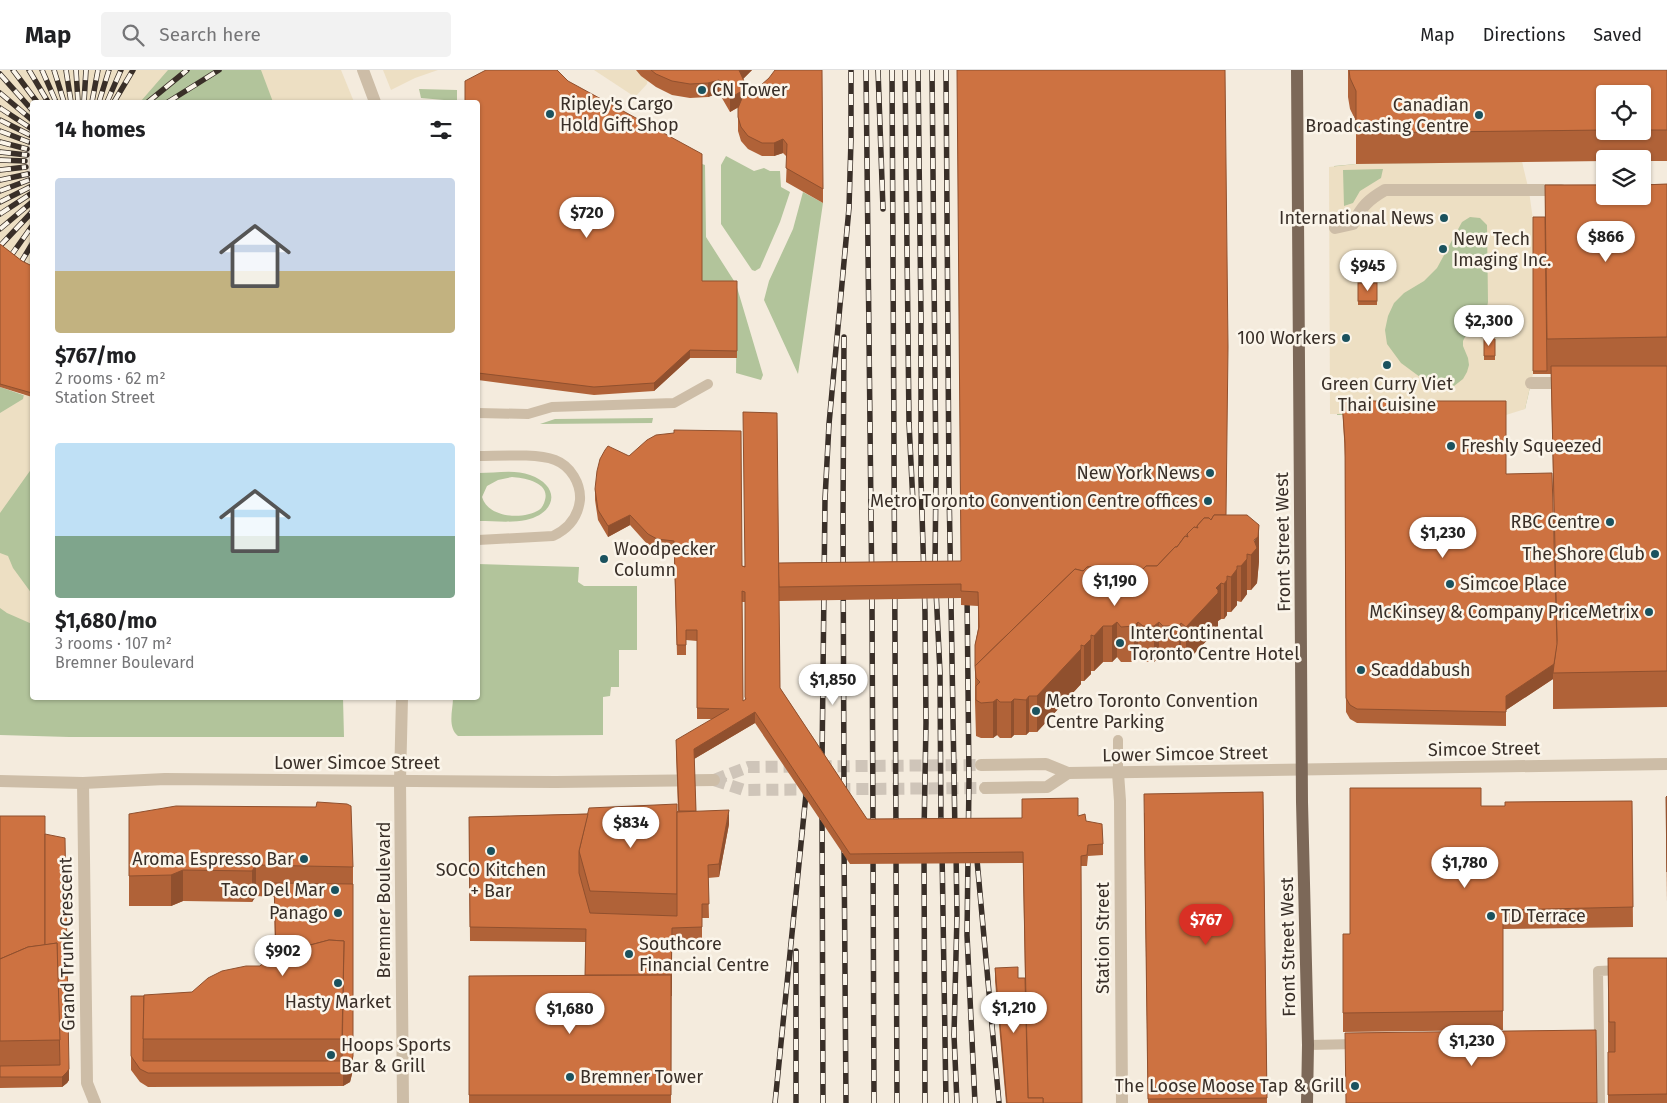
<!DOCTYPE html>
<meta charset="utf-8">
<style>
body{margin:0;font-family:"Fira Sans",sans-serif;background:#f2f2f2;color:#202124;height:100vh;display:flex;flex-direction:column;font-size:19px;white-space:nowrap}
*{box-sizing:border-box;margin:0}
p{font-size:16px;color:#757577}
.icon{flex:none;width:28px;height:28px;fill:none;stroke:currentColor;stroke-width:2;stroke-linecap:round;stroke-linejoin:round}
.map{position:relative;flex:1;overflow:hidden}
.drawer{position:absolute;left:30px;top:30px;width:450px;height:600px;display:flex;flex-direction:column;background:#fff;border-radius:5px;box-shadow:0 1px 4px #0004}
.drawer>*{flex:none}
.controls{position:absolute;left:1596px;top:15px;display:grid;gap:10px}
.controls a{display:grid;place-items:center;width:55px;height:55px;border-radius:5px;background:#fff;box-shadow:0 1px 4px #0004;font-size:25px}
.price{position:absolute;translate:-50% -42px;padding:0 11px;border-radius:18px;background:#fff;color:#222;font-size:16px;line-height:32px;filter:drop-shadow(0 1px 2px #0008)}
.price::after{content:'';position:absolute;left:50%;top:30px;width:15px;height:11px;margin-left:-8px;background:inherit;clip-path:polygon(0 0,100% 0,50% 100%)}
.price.active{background:#d93025;color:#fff}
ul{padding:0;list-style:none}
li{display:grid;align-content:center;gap:10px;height:265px;padding:0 25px}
li span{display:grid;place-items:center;height:155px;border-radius:5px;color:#555}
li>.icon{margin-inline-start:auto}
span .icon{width:90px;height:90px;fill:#fffc;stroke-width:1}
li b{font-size:21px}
h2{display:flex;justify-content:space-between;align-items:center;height:60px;padding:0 25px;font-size:21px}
header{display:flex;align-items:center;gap:30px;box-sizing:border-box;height:70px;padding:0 25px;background:#fff;border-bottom:1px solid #e0e0e0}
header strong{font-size:24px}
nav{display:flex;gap:28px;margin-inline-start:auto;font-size:18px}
.search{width:350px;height:45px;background:#f2f2f2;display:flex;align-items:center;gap:12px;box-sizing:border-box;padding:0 18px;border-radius:5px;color:#757577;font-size:19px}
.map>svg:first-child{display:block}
</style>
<header>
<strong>Map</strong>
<div class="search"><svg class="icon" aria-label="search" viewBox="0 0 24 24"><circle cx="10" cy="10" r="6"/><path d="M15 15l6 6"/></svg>Search here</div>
<nav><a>Map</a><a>Directions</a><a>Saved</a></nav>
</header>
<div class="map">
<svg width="1667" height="1033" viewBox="0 0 1667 1033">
<rect width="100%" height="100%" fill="#f4ebdd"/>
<g fill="#b2c49b" fill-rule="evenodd">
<polygon points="144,0 311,0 329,32 123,32"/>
<polygon points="419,19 457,20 457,32 444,32 444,30 421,28"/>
<polygon points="726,86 754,101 764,98 770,101 780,101 781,117 790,122 780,152 760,198 755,201 752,200 721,154 721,95"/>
<polygon points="1522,92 1531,313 1525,339 1389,345 1337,345 1334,96 1356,94"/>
<polygon points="702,94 705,95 706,167 736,214 763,305 761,310 736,303 737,218 702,219"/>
<polygon points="803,122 823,133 798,304 764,230 769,211 793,159"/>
<polygon points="0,317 32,328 32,628 343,628 344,667 69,667 0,665"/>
<polygon points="653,348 652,353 540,354 555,349"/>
<path d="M479,403c16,0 36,-4 51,2 31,11 27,38 -4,45 -15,3 -32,1 -47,1zM512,407c12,1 38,5 33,23 -1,4 -3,8 -6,10 -16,10 -51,8 -57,-13l5,-11 11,-6z"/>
<path d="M478,494l101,3 -1,15 6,4h53v64h-18v37h-8l-1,9 -7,1v38l-145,1c-11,-9 -5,-26 -5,-38h25z"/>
</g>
<g fill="#eddfc3" fill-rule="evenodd">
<polygon points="3,0 168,0 141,31 141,32 32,32 32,65 26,86 28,103 32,117 32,200 0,178 0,2"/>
<polygon points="261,0 341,0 354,32 273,32"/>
<polygon points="383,0 438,0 415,8 391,20"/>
<polygon points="594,0 647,0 648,9 647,14 635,27"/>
<path d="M1522,92l7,29 4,29 12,1 2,153h-14l-8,35 -19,6 -176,-1 -1,-247 27,-3zM1383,99l-2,9 -21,13 -7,12 -9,3 -1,-36zM1470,147l10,1 7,7 1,77 -2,11 -5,10 -16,14 -2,4v5l5,12 1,7 -2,7 -4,7 -9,7 -13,-1 -21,-8 -19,-14 -14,-19 -2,-14 3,-14 6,-13 10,-10 20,-12 13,-13 25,-46z"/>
<polygon points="24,324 32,327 32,398 0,443 0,343 23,329"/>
<polygon points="0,483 8,486 13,498 32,524 32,554 7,543 0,538"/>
</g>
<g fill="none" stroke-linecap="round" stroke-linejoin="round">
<g stroke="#cfc5b9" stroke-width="12" stroke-dasharray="12 6" stroke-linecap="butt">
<polyline points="714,710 744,720 985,718"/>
<polyline points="714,710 748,697 981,695"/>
</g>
<g stroke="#cdbda7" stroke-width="10">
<polyline points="478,343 528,344 552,337 674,333 708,314"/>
<path d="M478,386c21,0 58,-3 77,4 16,6 26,24 25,40 -2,17 -12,29 -27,36l-75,4"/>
<polyline points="1118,670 1118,703"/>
<polyline points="1308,975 1357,974"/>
<polyline points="1600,1033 1598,901 1622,900"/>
</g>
<g stroke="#cdbda7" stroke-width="12">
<path d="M1335,158l18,-4c9,-18 15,-24 32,-34h176"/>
<polyline points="1531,313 1568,313"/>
</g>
<g stroke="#cdbda7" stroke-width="12">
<polyline points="1118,703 1120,731 1122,1033"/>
<polyline points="83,713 87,1013 95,1033"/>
</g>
<g stroke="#cdbda7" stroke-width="12">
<polyline points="363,0 375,32"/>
<polyline points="402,628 400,711 403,1033"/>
<polyline points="981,695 1046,694 1068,703 1667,694"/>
<polyline points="0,711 83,713 165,709 556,712 714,710"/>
<polyline points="985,718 1047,717 1068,703"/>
</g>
<polyline stroke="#7c6858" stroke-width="12" points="1297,0 1302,732 1308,975 1307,1033"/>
<defs>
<g id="rail">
<polyline points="13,0 37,32"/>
<polyline points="29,0 48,32"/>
<polyline points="42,0 56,32"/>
<polyline points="54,0 64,32"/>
<polyline points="66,0 71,32"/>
<polyline points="76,0 78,32"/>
<polyline points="866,0 872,533 873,762"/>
<polyline points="878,0 883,139"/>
<polyline points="892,0 896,763"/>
<polyline points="905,0 909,353 913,433"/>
<polyline points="918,0 921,248 921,410 925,542 926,653 924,763"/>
<polyline points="932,0 936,404 935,499 940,603 941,762"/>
<polyline points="946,0 949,416 955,763"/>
<polyline points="0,4 32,40"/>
<polyline points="0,23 32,50"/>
<polyline points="84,32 86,0"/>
<polyline points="92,32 98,0"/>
<polyline points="99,32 109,0"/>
<polyline points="107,32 121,0"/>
<polyline points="114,32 133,0"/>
<polyline points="148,32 187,0"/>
<polyline points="168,32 219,0"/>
<polyline points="0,38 32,59"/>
<polyline points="0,50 32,66"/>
<polyline points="0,61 29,72"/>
<polyline points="0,72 27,79"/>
<polyline points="0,82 27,85"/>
<polyline points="0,90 25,91"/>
<polyline points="0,100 26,97"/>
<polyline points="0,110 28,104"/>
<polyline points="0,121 29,110"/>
<polyline points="0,132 32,116"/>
<polyline points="0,144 32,123"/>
<polyline points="0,159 32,132"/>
<polyline points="0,176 32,142"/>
<polyline points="10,187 32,156"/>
<polyline points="20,194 32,174"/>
<polyline points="844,267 843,449 844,727"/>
<polyline points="967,521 969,710 967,865 975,1033"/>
<polyline points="822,694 825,429 829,354 849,138 851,70 851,0"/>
<polyline points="822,739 823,1033"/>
<polyline points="844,772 846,1033"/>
<polyline points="976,779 999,1033"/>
<polyline points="873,780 874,1033"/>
<polyline points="942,780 946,1033"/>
<polyline points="896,781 897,1033"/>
<polyline points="924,781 925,1033"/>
<polyline points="956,781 957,845 954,965 957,1033"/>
<polyline points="796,881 796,1033"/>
<polyline points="775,1033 807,714"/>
</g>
</defs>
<use href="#rail" stroke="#392f28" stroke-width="5.5"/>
<use href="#rail" stroke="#fbf5ea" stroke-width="4" stroke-dasharray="11" stroke-linecap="butt"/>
</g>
<g fill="#b06238" fill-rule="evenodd">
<polygon points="636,0 752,0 743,9 747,20 752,23 823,119 823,133 786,112 787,87 783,83 774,86 762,86 748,79 741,71 738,61 738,38 739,37 730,42 719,23 708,27 690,28 672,25 656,17 641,6"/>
<path d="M1348,0h319v91h-25v-2h-37v2l-249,3v-43l-6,-12 -2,-12zM1605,24h37v37h-37z"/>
<polygon points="478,32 702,211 737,211 737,288 690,288 654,321 594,325 478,310"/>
<polygon points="1667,114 1667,637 1553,639 1553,609 1506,640 1506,656 1357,653 1350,649 1346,642 1345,387 1342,331 1506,404 1556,554 1551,304 1533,304 1533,147 1545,147 1545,115"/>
<polygon points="0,174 22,191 32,196 32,327 0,317"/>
<rect x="1358" y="213" width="19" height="22"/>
<polygon points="1484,268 1495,269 1495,290 1484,290"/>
<path d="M595,419l147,77 37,-3 182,-2 266,-46 32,46 -2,22 -6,7h-4v4l-6,8 -4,-1v4l-6,7h-4v3l-3,4h-3l-3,2v8l-32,33 -5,-4 -2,3h-16l-4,-4 -5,5h-11l-5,-5 -4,5h-13l-4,-5 -5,5h-9l-9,9h-3v3l-7,7h-3v3l-44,48h-8l-3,3h-12l-3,3h-11l-3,-3 -4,3h-12l-5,-2 -1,-34v-57l3,-16v-23l-17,-1v-7l-182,3 1,87 87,131 155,-1 56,-2 8,5 17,23v11l-15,1 -1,10h-6l1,237h-76l-11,-122v-13l23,10h7l-2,-115 -173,1 -95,-141 -61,36 2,52 33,13 -10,53 -11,1 1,40h-7v23l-30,1 -1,161h-202v-127l116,-1 1,-33 -116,-1 -1,-124 209,-6 -2,-60 36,-32h-15v-78l-11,-1v15h-9l-3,-103 -17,-3 -9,-4 -18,-20 -22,12 -10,-17 -3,-20zM742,532h3v98l-2,1z"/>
<polygon points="1263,722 1267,1033 1148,1033 1144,743"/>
<polygon points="1667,726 1667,833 1666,758 1666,727"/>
<polygon points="1632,731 1633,857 1503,859 1503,960 1343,962 1343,864 1350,864 1481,736 1505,736"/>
<polygon points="129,744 353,797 353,1000 350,1012 343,1016 148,1017 140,1012 131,1000 131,926 144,926 192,922 260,896 275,884 274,827 256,826 252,832 183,831 171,836 129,836"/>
<polygon points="0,746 45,764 69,1010 67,1013 62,1017 0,1018"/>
<rect x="1608" y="888" width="59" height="145"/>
</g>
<g fill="#90502e">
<polygon points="739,0 752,0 739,13"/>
<polygon points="719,10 719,23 708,27 708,13"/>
<polygon points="747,18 747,32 730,42 730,28"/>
<polygon points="783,69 783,83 774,86 774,73"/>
<polygon points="690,280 690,288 654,321 654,313"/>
<polygon points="630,445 630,455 608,467 608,456"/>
<polygon points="1259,455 1259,491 1257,513 1251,520 1251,485"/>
<polygon points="1247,484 1247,524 1241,532 1241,496"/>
<polygon points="1237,496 1237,535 1231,542 1231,507"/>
<polygon points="1227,506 1227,545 1224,549 1224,514"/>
<polygon points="1221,513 1221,549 1218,551 1218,559 1186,592 1186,557 1216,518"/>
<polygon points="1117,552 1117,587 1112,592 1112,556"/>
<polygon points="1138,552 1138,587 1134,592 1134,556"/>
<polygon points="1159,552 1159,587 1154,592 1154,556"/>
<polygon points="1181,553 1181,588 1179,591 1179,556"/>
<polygon points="1103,556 1103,592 1094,601 1094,566"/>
<polygon points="1091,569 1091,604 1084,611 1084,576"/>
<polygon points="1081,579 1081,614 1037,662 1037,626"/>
<polygon points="1557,592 1553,603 1553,609 1506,640 1506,656 1506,626"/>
<polygon points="1029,626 1029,662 1026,665 1026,630"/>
<polygon points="997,629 997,665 993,668 993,632"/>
<polygon points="1014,629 1014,665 1011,668 1011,632"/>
<polygon points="755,642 755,653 694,689 694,679"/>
<polygon points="729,740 729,754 719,807 719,794"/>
<polygon points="256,795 256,826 252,832 252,801"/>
<polygon points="183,800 183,831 171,836 171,805"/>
<polygon points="353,986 353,1000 350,1012 343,1016 343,1003"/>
<polygon points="69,999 69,1010 67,1013 62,1017 62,1007"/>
</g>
<g fill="#cd7241" stroke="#90502e" fill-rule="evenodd">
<polygon points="486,0 557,0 568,11 702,84 702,211 737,211 737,281 690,280 654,313 594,317 478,303 478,32 465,32 465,11"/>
<polygon points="651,0 739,0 747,18 730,28 719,10 708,13 690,14 672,11 656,4"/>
<polygon points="775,0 822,0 823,119 786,98 787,74 783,69 774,73 762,73 748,66 741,57 738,47 738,38 745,21 749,18 752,23 769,8"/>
<polygon points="957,0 1225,0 1228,277 1226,445 1214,445 1211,450 1209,448 1204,448 1197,456 1197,458 1194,457 1187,464 1187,467 1185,466 1177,477 1175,477 1157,496 1146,496 1142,500 1138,497 1127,497 1123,501 1118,497 1107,497 1103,501 1099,497 1087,497 1083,501 1075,499 975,596 975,575 979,557 978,522 961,521 961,514 779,517 778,493 961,491"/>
<polygon points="1349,0 1667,0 1667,60 1642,60 1642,24 1605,24 1605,60 1356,63 1356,21 1350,8"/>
<polygon points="1667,114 1667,267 1547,269 1545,115 1605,115 1605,126 1642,126 1642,115"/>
<polygon points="1533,147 1545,147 1547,301 1533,301"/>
<polygon points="0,174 22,191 32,196 32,323 0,314"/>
<rect x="1358" y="213" width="19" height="18"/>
<polygon points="1484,268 1495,269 1495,286 1484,286"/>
<polygon points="1551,296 1667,296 1667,601 1553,603 1557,570"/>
<polygon points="1342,331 1506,331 1506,404 1552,403 1557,574 1554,594 1506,626 1506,642 1357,639 1350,635 1346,628 1345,373"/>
<path d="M743,342l34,1 3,275 87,131 155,-1v-19l56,-1v18l7,-2 1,7 16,3 1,20 -15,1 -1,10 -6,1 1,247h-39v-5h-15l-5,-246 -173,2 -95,-142 -61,37 2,62h-17l-3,-71 53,-31 -32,-1v-78h-11v15h-9l-3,-104 -17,-2 -9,-5 -18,-19 -22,11 -10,-16 -3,-21 2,-18 3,-12 5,-9 3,-4 21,10 18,-16 9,-5 18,-2v-3l67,1 1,135 3,1zM742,521l3,1v105l1,2 -3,2z"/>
<polygon points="1214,445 1247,445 1259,455 1258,467 1254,470 1257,478 1251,485 1247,484 1247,489 1241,496 1237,496 1237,499 1231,507 1227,506 1227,510 1224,514 1221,513 1216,518 1218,520 1218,523 1186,557 1181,553 1179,556 1163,556 1159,552 1154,556 1143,556 1138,552 1134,556 1121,557 1117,552 1112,556 1103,556 1094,566 1091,565 1091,569 1084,576 1081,575 1081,579 1037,626 1029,626 1026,630 1014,629 1011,632 1000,632 997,629 993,632 981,633 976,630 976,616 980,612 976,608 975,596 1075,499 1083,501 1087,497 1099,497 1103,501 1107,497 1118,497 1123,501 1127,497 1138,497 1142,500 1146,496 1157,496 1175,477 1177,477 1185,466 1188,467 1187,464 1194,457 1198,458 1197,456 1204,448 1209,448 1211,450"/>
<polygon points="1350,718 1481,718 1481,736 1505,736 1505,732 1632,731 1633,837 1503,840 1503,941 1343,943 1343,864 1350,864"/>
<polygon points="1263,722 1267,1028 1148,1029 1144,724"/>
<polygon points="1667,726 1667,802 1666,727"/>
<polygon points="317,732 347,734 351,736 353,797 256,795 252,801 183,800 171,805 129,806 129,744 176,736 316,737"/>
<polygon points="677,734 677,824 590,821 579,781 589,738"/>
<polygon points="729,740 719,794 708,795 709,834 702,834 702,857 672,858 671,926 671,905 585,905 586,859 470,857 469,747 588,744 579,781 579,803 590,843 677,846 677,742"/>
<polygon points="0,746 45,746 45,875 28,877 0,889"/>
<polygon points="45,764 65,768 69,999 67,1002 62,1007 0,1007 0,996 60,995 57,873 45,875"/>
<polygon points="274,813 353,814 353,986 350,998 343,1003 148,1003 140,999 131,986 131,926 144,926 143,991 342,991 344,871 329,870 276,884"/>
<polygon points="329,870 344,871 342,969 143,969 144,925 192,922 208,908 222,901 246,896 260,896 269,886"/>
<polygon points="57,873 60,970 0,971 0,889 28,877"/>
<polygon points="1608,888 1667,888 1667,1024 1608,1025 1608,982 1615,982 1615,952 1609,952"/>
<polygon points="1018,897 1018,908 1025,908 1028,1028 1043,1028 1043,1033 1007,1033 995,898"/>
<polygon points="671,905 671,1025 469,1025 469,906"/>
<polygon points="1596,960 1597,1033 1346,1033 1345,963"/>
</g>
<g fill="#1b525e" stroke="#fbf5ea" stroke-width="2">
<circle cx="702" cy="20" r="5"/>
<circle cx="550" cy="44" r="5"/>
<circle cx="1479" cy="45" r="5"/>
<circle cx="1444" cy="148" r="5"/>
<circle cx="1443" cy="179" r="5"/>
<circle cx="1346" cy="268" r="5"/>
<circle cx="1387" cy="295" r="5"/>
<circle cx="1451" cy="376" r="5"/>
<circle cx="1210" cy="403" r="5"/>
<circle cx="1208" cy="431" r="5"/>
<circle cx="1610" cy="452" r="5"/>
<circle cx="1655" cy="484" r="5"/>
<circle cx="604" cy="489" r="5"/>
<circle cx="1450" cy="514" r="5"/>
<circle cx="1649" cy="542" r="5"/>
<circle cx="1120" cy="573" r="5"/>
<circle cx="1361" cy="600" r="5"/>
<circle cx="1036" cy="641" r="5"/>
<circle cx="491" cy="781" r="5"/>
<circle cx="304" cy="789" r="5"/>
<circle cx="335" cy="820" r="5"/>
<circle cx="338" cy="843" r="5"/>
<circle cx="1491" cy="846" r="5"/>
<circle cx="629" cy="884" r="5"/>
<circle cx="338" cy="913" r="5"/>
<circle cx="331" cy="985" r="5"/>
<circle cx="570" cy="1007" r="5"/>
<circle cx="1355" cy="1016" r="5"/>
</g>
<g text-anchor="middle" stroke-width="5" stroke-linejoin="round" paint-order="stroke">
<g font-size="18" fill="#392f28" stroke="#fbf5ea" text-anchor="start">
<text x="712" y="26">CN Tower</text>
<text x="560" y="40">Ripley's Cargo<tspan x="560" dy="21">Hold Gift Shop</tspan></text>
<text x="1469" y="41" text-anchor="end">Canadian<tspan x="1469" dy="21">Broadcasting Centre</tspan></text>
<text x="1434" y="154" text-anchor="end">International News</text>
<text x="1453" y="175">New Tech<tspan x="1453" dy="21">Imaging Inc.</tspan></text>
<text x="1336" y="274" text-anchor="end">100 Workers</text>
<text x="1387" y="320" text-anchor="middle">Green Curry Viet<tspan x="1387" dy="21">Thai Cuisine</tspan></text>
<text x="1461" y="382">Freshly Squeezed</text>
<text x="1200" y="409" text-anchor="end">New York News</text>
<text x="1198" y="437" text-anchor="end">Metro Toronto Convention Centre offices</text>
<text x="1600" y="458" text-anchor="end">RBC Centre</text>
<text x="614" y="485">Woodpecker<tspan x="614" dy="21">Column</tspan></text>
<text x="1645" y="490" text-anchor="end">The Shore Club</text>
<text x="1460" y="520">Simcoe Place</text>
<text x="1639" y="548" text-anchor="end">McKinsey &amp; Company PriceMetrix</text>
<text x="1130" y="569">InterContinental<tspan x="1130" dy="21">Toronto Centre Hotel</tspan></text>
<text x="1371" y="606">Scaddabush</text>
<text x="1046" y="637">Metro Toronto Convention<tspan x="1046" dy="21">Centre Parking</tspan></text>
<text x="294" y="795" text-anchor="end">Aroma Espresso Bar</text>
<text x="491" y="806" text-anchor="middle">SOCO Kitchen<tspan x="491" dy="21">+ Bar</tspan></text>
<text x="325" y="826" text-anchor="end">Taco Del Mar</text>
<text x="328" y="849" text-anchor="end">Panago</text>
<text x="1501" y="852">TD Terrace</text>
<text x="639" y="880">Southcore<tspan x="639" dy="21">Financial Centre</tspan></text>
<text x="338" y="938" text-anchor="middle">Hasty Market</text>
<text x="341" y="981">Hoops Sports<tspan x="341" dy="21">Bar &amp; Grill</tspan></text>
<text x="580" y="1013">Bremner Tower</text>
<text x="1345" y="1022" text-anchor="end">The Loose Moose Tap &amp; Grill</text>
</g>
<g font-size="18" fill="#392f28" stroke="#fbf5ea">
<text transform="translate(1283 472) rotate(-91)" y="6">Front Street West</text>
<text transform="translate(1484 679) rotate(-1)" y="6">Simcoe Street</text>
<text transform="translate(1185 684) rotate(-1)" y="6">Lower Simcoe Street</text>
<text x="357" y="699">Lower Simcoe Street</text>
<text transform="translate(384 830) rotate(-90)" y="6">Bremner Boulevard</text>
<text transform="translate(1103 868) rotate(-90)" y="6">Station Street</text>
<text transform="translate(67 874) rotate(-91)" y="6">Grand Trunk Crescent</text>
<text transform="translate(1288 877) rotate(-91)" y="6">Front Street West</text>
</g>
</g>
</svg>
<div class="controls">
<a><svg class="icon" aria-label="locate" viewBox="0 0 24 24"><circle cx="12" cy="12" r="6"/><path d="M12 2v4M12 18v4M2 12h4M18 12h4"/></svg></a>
<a><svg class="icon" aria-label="layers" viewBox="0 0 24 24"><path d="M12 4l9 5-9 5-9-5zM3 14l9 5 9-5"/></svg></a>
</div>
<b class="price" style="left:587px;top:169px">$720</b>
<b class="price" style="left:1606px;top:193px">$866</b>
<b class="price" style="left:1368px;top:222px">$945</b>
<b class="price" style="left:1489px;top:277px">$2,300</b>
<b class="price" style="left:1443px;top:489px">$1,230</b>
<b class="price" style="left:1115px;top:537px">$1,190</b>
<b class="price" style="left:833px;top:636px">$1,850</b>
<b class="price" style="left:631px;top:779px">$834</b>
<b class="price" style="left:1465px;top:819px">$1,780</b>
<b class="price active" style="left:1206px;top:876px">$767</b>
<b class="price" style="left:283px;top:907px">$902</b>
<b class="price" style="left:1014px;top:964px">$1,210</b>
<b class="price" style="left:570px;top:965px">$1,680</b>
<b class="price" style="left:1472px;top:997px">$1,230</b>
<section class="drawer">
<h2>14 homes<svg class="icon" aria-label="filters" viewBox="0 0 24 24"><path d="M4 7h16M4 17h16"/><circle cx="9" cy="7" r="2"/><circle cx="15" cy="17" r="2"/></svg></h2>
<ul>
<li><span style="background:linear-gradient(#c9d6e8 60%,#c2b280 0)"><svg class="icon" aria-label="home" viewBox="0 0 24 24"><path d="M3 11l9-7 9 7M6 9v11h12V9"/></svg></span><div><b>$767/mo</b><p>2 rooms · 62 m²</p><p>Station Street</p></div></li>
<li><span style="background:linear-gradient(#bfe0f5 60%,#7fa58c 0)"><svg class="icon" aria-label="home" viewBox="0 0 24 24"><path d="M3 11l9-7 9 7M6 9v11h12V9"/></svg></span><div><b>$1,680/mo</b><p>3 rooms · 107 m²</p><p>Bremner Boulevard</p></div></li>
</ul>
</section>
</div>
